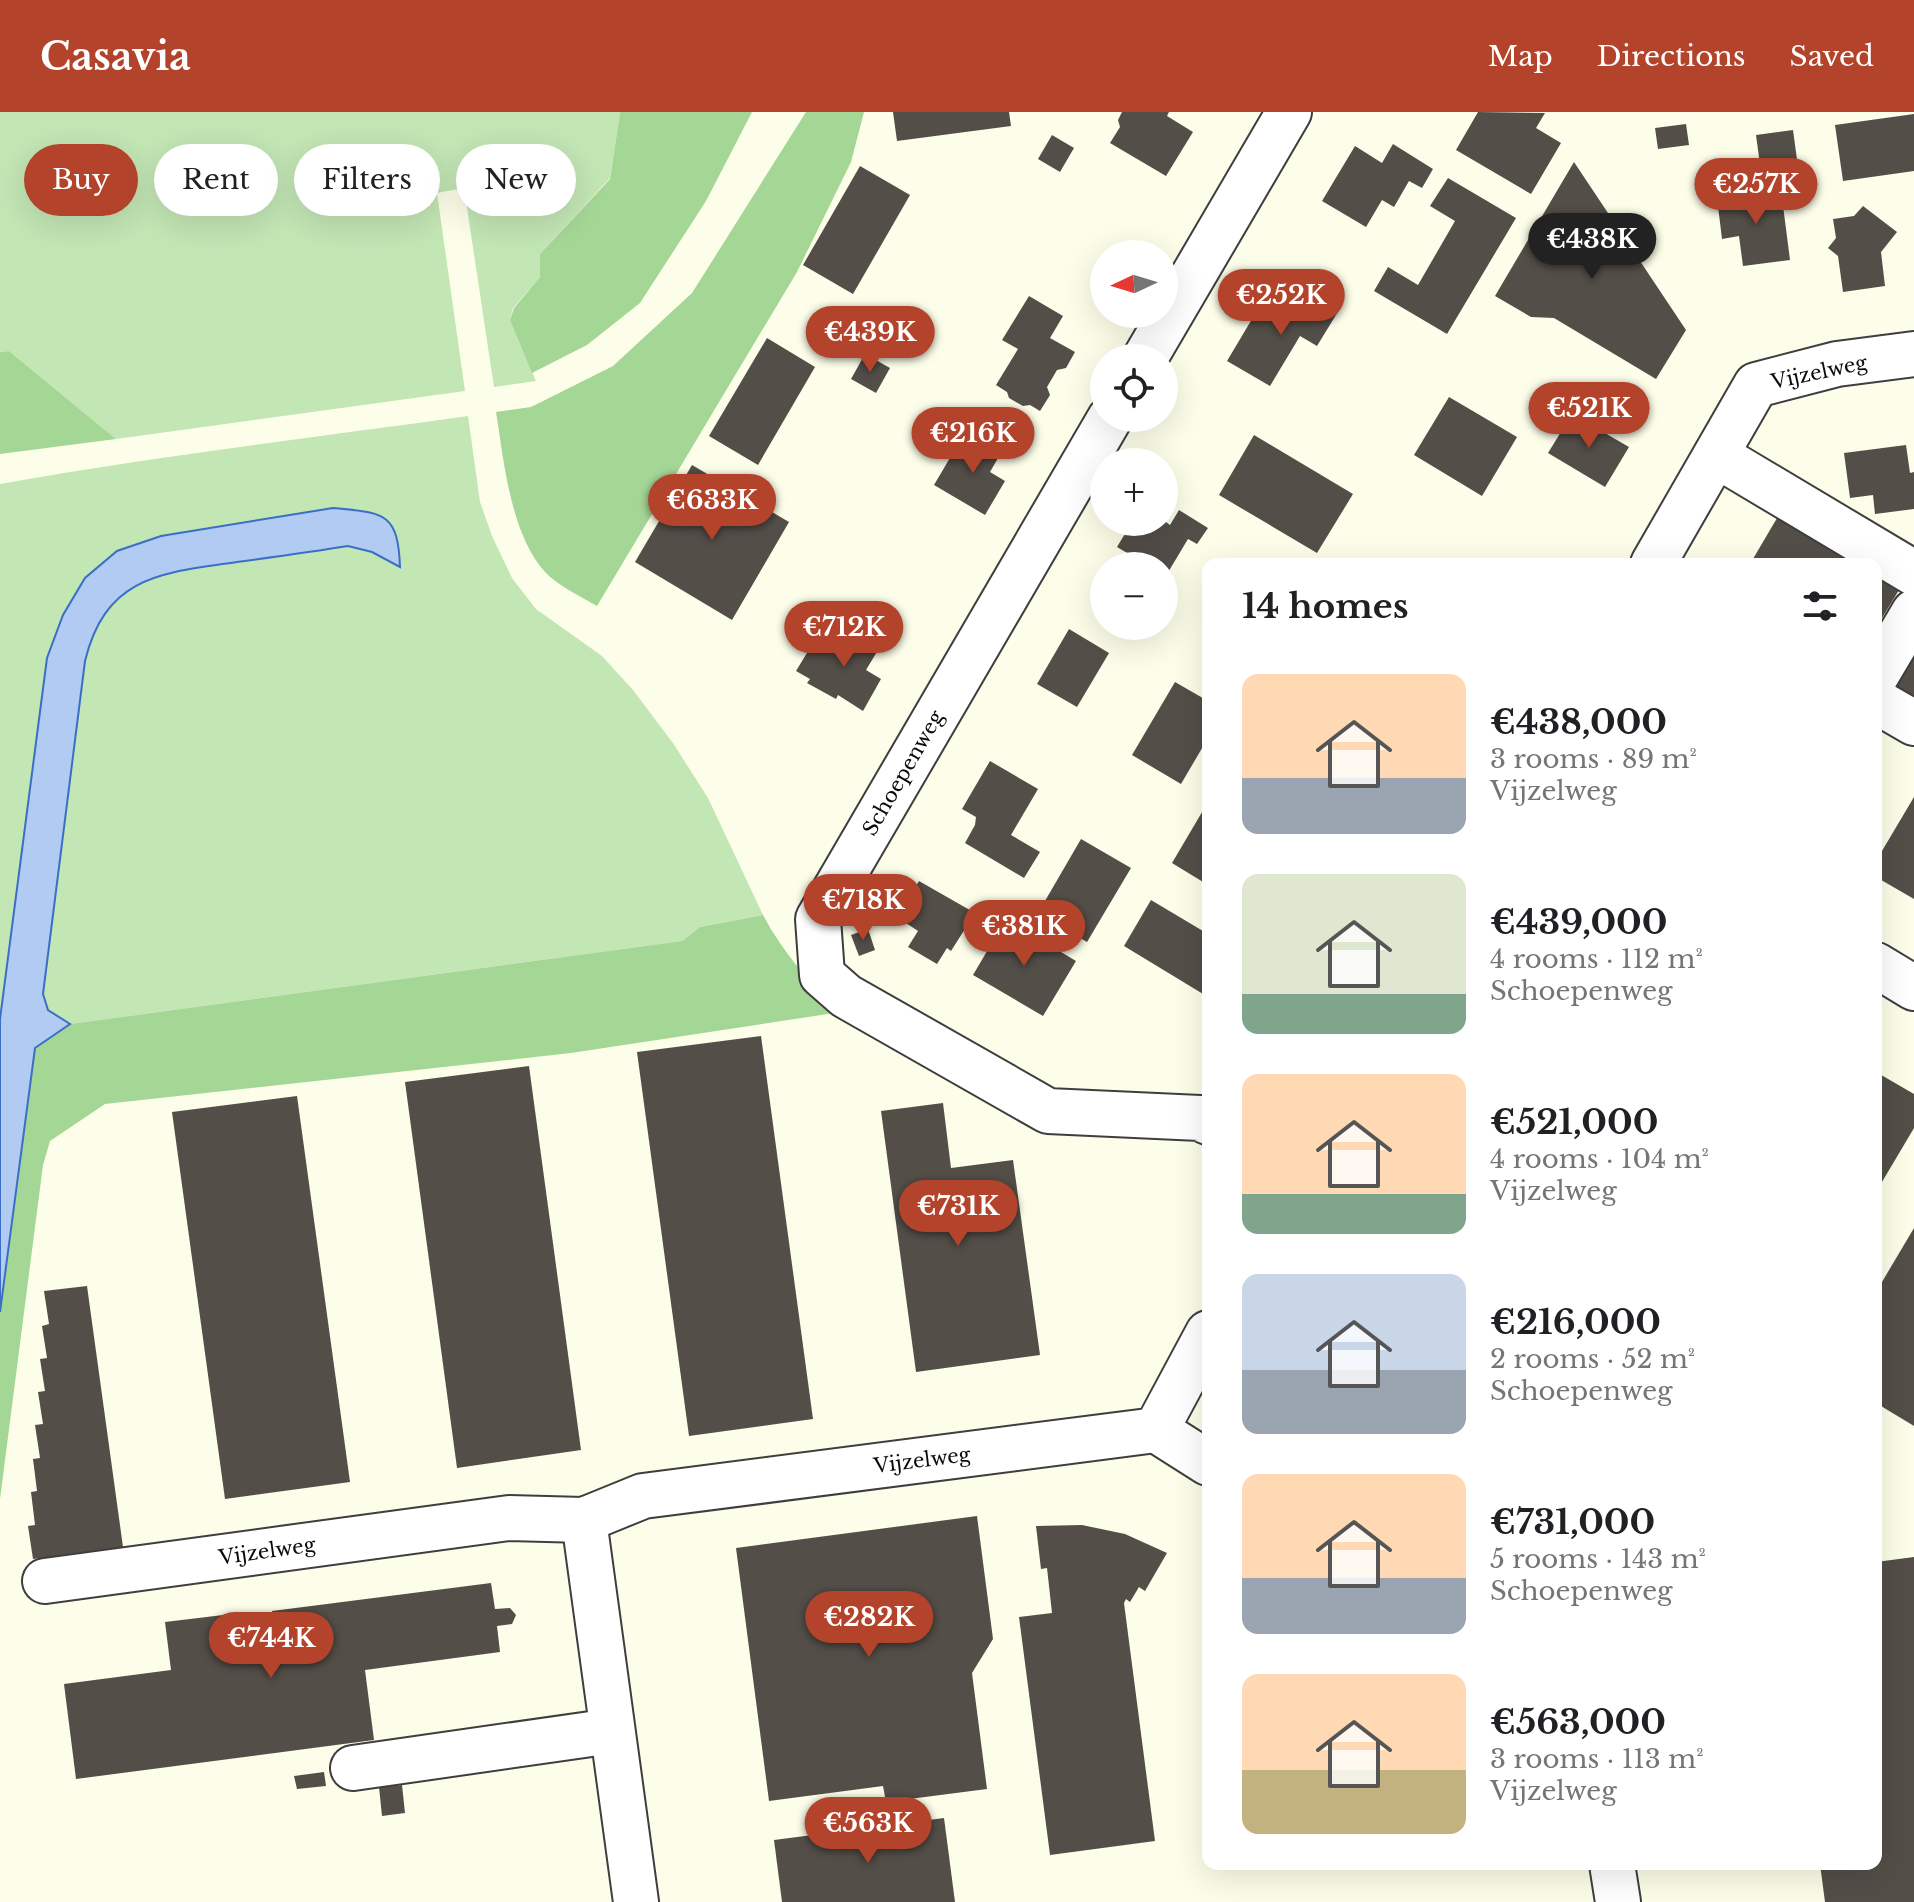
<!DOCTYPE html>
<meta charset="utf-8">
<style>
body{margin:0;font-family:"Libre Baskerville",serif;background:#f2f2f2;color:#202124;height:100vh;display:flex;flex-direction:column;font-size:30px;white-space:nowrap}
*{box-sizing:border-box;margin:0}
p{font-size:26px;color:#757577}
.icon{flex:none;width:44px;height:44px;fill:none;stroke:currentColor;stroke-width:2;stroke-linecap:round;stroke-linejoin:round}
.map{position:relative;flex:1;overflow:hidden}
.drawer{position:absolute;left:1202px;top:446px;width:680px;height:1312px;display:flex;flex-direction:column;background:#fff;border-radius:16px;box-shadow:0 8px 32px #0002}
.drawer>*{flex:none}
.top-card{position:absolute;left:24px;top:32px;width:760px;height:72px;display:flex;gap:16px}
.needle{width:52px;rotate:266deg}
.buttons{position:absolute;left:1090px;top:128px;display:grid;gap:16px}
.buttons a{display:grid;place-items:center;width:88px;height:88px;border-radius:50%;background:#fff;box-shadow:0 8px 32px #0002;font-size:40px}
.price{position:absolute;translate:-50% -68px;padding:0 18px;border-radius:28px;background:#b3432a;color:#fff;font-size:26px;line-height:52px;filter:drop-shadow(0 2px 4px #0008)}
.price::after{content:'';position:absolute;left:50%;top:48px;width:24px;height:18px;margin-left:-12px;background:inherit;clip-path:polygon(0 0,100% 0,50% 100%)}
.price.current{background:#222;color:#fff}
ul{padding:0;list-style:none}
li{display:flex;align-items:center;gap:24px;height:200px;padding:0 40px}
li span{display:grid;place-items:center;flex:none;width:224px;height:160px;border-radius:16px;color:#555}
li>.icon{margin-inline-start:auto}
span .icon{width:96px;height:96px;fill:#fffc;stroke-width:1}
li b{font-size:34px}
h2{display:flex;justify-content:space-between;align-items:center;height:96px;padding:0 40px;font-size:34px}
.tag{padding:0 28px;border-radius:36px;background:#fff;box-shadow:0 8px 32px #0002;font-size:28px;line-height:72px}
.tag.current{background:#b3432a;color:#fff}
header{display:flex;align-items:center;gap:48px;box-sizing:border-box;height:112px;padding:0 40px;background:#b3432a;color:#fff}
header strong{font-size:38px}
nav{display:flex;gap:44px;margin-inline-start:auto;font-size:28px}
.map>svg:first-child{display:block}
</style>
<header>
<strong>Casavia</strong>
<nav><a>Map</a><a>Directions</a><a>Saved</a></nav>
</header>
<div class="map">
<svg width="1914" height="1790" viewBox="0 0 1914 1790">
<rect width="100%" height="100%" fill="#fdfee9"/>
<g fill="#c3e6b5">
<polygon points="0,0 620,0 610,66 540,142 540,165 513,196 510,208 536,269 494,275 464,76 437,81 465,279 116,327 9,239 0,240"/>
<path d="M468,304l12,86 12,34 20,42 24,31 66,47 31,34 40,53 35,55 55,117 -63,12 -18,14 -612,83 -22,-14 -5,-16 42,-333c21,-86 77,-88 152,-99 37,-5 74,-10 111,-16l24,6 28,14 -33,-55 -34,-3 -172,28 -114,122 -47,361v-535c155,-28 312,-46 468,-68z"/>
</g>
<g fill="#a4d696">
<polygon points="620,0 752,0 706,89 640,191 587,233 532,261 510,208 514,196 540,165 540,142 610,67"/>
<path d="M806,0h58l-13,50 -54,110 -200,334c-17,-10 -39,-20 -52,-34 -35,-39 -41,-111 -49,-160l35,-5 82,-41 79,-73z"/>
<polygon points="9,239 116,327 0,342 0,240"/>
<path d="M763,803c20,38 47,68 78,97l-270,41 -466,51 -55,37 -7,24 -43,334v-187l35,-264 35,-24 612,-83 18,-14z"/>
</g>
<path fill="#b1cbf3" stroke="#3b6fc6" stroke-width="2" d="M333,396c50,5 65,3 67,59l-28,-15 -24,-6c-37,6 -74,11 -111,16 -75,11 -131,13 -152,99l-42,333 5,16 22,14 -35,24 -35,264v-293l47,-361 16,-43 22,-37 32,-27 44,-15z"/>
<g fill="#534e48">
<polygon points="893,0 1009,0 1011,14 897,29"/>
<polygon points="1122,0 1169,0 1167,4 1193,20 1166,64 1110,31 1120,15 1118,8"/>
<polygon points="1478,0 1545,1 1536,16 1561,31 1531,82 1456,38"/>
<polygon points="1914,2 1914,59 1843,69 1835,13"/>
<polygon points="1686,12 1689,33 1658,37 1655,16"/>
<polygon points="1793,18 1798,55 1761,60 1756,23"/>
<polygon points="1052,23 1074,36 1060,60 1038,47"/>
<polygon points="1393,32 1433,57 1422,76 1409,69 1394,95 1382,88 1366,115 1322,89 1355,34 1382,51"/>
<polygon points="1574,50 1686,218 1656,267 1554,206 1531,205 1495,184"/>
<polygon points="860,54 910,83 853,182 803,153"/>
<polygon points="1448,66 1516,106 1447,222 1374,179 1388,155 1418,173 1455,109 1430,94"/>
<polygon points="1781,78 1790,148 1743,154 1739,124 1722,127 1717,86"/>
<polygon points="1863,94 1897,120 1881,140 1885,174 1843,180 1838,144 1828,136 1836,126 1833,107 1854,104"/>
<polygon points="1305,178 1339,198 1317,234 1300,224 1270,274 1227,249 1258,197 1284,213"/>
<polygon points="1029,184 1063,204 1050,226 1075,240 1066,256 1057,258 1047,275 1050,283 1040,299 1030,293 1023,294 1009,286 1007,280 996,273 1018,237 1002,228"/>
<polygon points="767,226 815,255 758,353 709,324"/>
<polygon points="865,242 890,256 876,281 851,267"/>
<polygon points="1449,285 1517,325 1482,384 1414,343"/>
<polygon points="1572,302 1629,335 1605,375 1548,341"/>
<polygon points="972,321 1002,339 990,360 1005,369 985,403 934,373 954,339 959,342"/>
<polygon points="1254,323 1353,382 1317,441 1219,383"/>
<polygon points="1906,333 1910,361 1914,360 1914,397 1875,402 1873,383 1850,386 1844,341"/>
<polygon points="692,353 789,410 732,508 635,450"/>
<polygon points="1179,398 1208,416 1197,432 1188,427 1164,467 1164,454 1149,454 1117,435 1132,410 1166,410 1170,413"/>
<polygon points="1780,401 1866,452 1750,452"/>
<polygon points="1876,458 1902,473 1876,516"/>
<polygon points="849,514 881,533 866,558 881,567 863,599 838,583 836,587 807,571 810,567 796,559 813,531 826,539 828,535 835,539"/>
<polygon points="1069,517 1109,541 1077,595 1037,572"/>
<polygon points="1914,529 1914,598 1883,580"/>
<polygon points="1175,570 1208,589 1208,626 1181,672 1132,643"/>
<polygon points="990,649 1038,677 1011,723 1040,740 1024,766 965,731 975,713 976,705 962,697"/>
<polygon points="1914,685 1914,787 1876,765 1876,749"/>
<polygon points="1208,690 1208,773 1172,751"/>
<polygon points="1081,727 1131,756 1087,830 1038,801"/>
<polygon points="919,769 975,801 951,839 947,836 937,852 908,835 918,819 903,809 911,796 905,793"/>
<polygon points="1151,788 1208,822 1208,885 1124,834"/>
<polygon points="1006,807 1076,849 1043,904 973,863"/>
<polygon points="868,817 875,838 859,844 851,823"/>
<polygon points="761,924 813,1307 689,1324 637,940"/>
<polygon points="529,954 581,1338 457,1356 405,970"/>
<polygon points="1876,960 1914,982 1914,1016 1876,1080"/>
<polygon points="297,984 350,1370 225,1387 172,1000"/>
<polygon points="943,991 951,1056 1013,1048 1040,1243 916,1260 881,999"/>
<polygon points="1914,1116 1914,1314 1876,1291 1876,1180"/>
<polygon points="87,1174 123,1435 33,1447 28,1414 35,1413 31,1380 37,1379 33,1347 40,1346 35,1313 43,1312 38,1280 45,1279 40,1247 47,1246 42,1214 49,1212 44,1179"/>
<polygon points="977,1404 993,1527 972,1561 987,1677 886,1690 883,1674 769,1689 736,1436"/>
<polygon points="1082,1413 1125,1422 1167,1441 1145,1479 1139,1475 1130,1490 1126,1487 1124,1491 1155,1729 1050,1743 1019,1505 1052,1501 1047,1456 1041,1457 1036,1414"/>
<polygon points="1914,1445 1914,1790 1825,1790 1820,1752 1876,1752 1876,1450"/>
<polygon points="491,1471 495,1497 510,1496 516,1503 512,1512 497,1514 500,1540 365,1558 374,1628 76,1667 64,1572 171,1558 165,1510 248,1500 250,1513 274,1510 272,1499"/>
<polygon points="324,1660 326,1674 297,1677 294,1664"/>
<polygon points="402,1673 405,1701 382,1704 379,1675"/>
<polygon points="944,1706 955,1790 782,1790 774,1728"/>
</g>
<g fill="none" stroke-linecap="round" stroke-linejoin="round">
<defs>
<g id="minor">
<polyline points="1145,246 1289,0"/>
<polyline points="1110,306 818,807 822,863 846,884 1048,999 1200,1006 1208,1010"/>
<polyline points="1716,343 1914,461"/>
<polyline points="1653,452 1756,273 1837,252 1914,242"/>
<polyline points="1876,564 1914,500"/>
<polyline points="1876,589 1914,611"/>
<polyline points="1876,853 1914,876"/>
<polyline points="1156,1318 1208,1351"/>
<polyline points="584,1408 636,1790"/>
<polyline points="45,1469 509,1406 584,1408 643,1384 1156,1318 1208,1221"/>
<polyline points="353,1656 612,1619"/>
<polyline points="1612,1752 1618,1790"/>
</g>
</defs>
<use href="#minor" stroke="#3e3e3e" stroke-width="48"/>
<use href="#minor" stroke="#fff" stroke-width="44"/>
</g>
<g text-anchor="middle" stroke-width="8" stroke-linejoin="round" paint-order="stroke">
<g font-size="20" fill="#0b0b0b" stroke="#fff">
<text transform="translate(1819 260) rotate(-12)" y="7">Vijzelweg</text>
<text transform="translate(903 661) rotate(-60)" y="7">Schoepenweg</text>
<text transform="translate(922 1348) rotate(-7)" y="7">Vijzelweg</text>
<text transform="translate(267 1439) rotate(-8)" y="7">Vijzelweg</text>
</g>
</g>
</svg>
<div class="buttons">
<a><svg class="needle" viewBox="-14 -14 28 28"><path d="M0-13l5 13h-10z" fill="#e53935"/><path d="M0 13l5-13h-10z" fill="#757577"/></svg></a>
<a><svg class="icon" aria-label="locate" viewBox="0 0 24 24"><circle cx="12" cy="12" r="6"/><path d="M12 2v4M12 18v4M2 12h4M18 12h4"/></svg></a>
<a>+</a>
<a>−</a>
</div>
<b class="price" style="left:1756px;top:114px">€257K</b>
<b class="price current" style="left:1592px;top:169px">€438K</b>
<b class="price" style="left:1281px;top:225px">€252K</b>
<b class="price" style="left:870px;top:262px">€439K</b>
<b class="price" style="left:1589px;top:338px">€521K</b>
<b class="price" style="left:973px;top:363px">€216K</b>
<b class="price" style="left:712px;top:430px">€633K</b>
<b class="price" style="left:844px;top:557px">€712K</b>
<b class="price" style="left:863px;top:830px">€718K</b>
<b class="price" style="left:1024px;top:856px">€381K</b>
<b class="price" style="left:958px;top:1136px">€731K</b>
<b class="price" style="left:869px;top:1547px">€282K</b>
<b class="price" style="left:271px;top:1568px">€744K</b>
<b class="price" style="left:868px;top:1753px">€563K</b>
<div class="top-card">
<a class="tag current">Buy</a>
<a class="tag">Rent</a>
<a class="tag">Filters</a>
<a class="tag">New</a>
</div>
<section class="drawer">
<h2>14 homes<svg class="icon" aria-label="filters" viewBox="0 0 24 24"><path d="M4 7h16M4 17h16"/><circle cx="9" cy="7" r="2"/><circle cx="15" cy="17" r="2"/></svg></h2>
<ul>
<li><span style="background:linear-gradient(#ffd9b3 65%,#9aa5b1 0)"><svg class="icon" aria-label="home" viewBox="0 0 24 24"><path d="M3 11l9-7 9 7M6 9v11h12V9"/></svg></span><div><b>€438,000</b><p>3 rooms · 89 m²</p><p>Vijzelweg</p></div></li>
<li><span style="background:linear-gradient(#dfe7d0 75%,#7fa58c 0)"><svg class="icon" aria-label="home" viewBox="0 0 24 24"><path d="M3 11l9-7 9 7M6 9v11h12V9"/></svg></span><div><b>€439,000</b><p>4 rooms · 112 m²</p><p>Schoepenweg</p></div></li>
<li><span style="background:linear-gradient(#ffd9b3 75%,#7fa58c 0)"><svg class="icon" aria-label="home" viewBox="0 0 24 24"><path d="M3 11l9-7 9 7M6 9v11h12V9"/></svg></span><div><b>€521,000</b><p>4 rooms · 104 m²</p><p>Vijzelweg</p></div></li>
<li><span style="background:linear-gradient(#c9d6e8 60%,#9aa5b1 0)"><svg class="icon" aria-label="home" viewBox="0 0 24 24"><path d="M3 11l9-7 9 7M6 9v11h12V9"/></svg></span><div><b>€216,000</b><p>2 rooms · 52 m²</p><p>Schoepenweg</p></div></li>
<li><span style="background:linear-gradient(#ffd9b3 65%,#9aa5b1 0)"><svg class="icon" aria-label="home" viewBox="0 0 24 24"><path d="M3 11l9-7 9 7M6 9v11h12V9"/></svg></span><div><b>€731,000</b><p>5 rooms · 143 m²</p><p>Schoepenweg</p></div></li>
<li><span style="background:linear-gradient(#ffd9b3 60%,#c2b280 0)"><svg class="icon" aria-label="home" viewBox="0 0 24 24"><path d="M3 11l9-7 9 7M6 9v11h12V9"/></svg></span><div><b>€563,000</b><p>3 rooms · 113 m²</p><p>Vijzelweg</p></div></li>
</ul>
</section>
</div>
